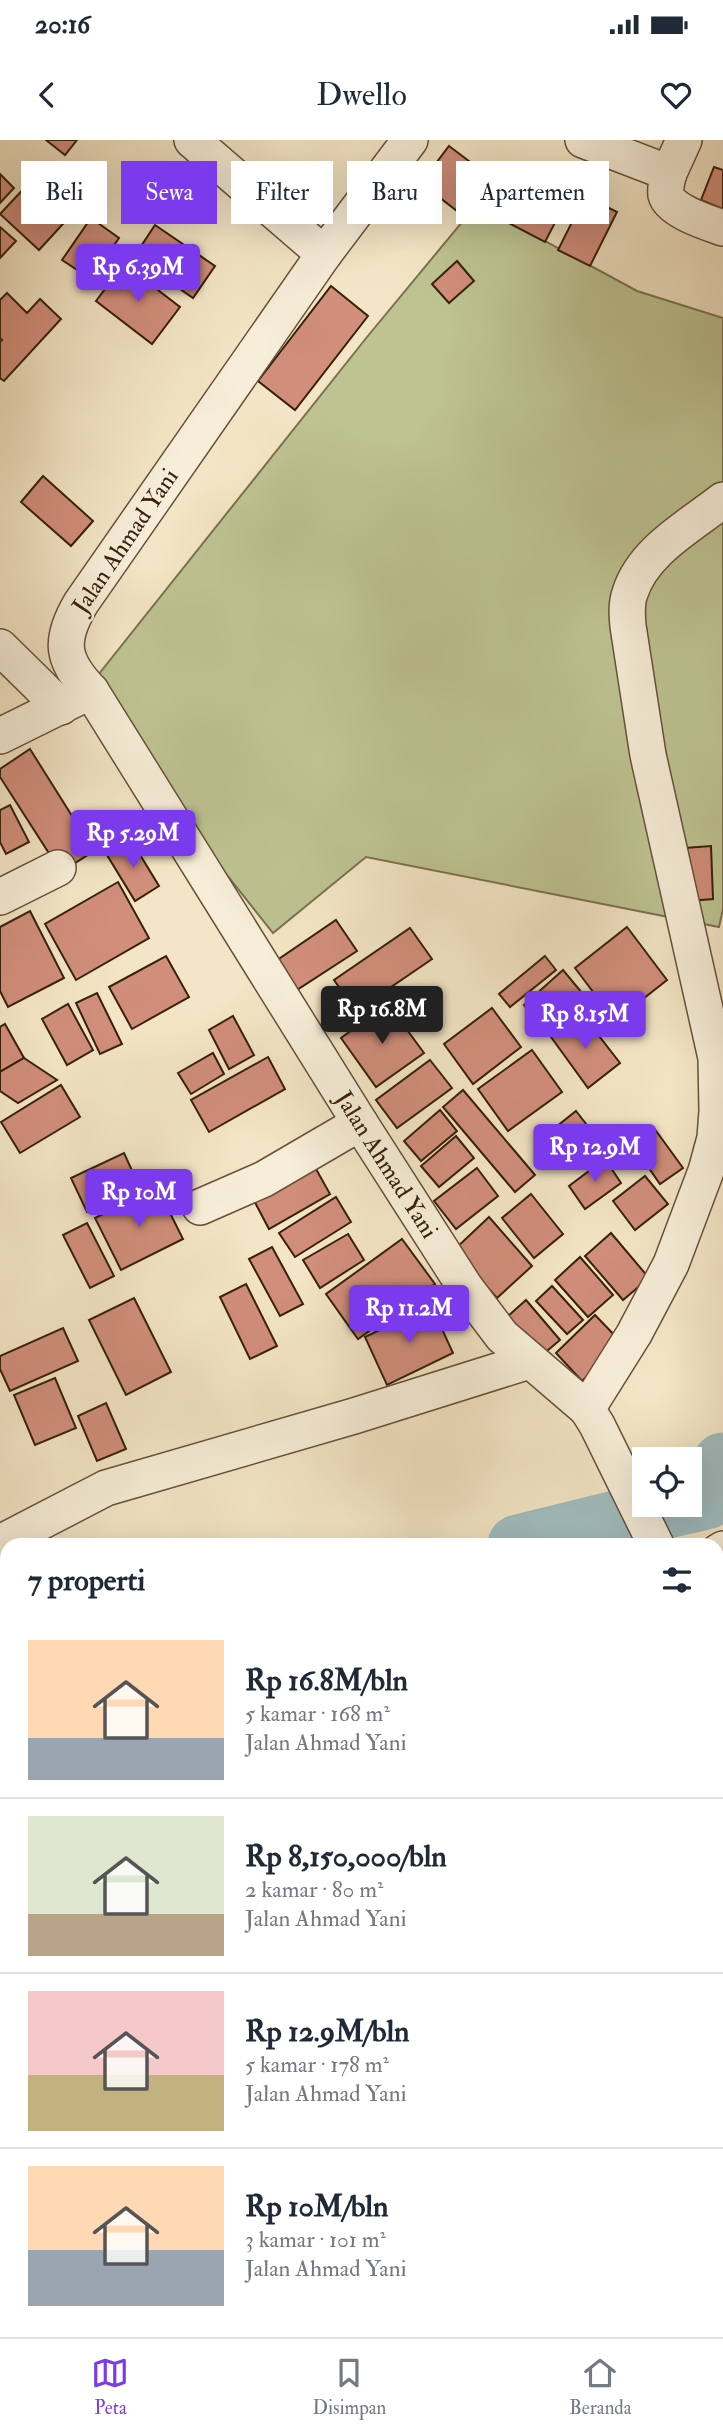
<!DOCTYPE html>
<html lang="id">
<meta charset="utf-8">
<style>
body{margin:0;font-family:"IM FELL Double Pica",serif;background:#f6f6f7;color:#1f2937;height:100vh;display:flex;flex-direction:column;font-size:26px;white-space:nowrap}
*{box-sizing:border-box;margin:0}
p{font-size:23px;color:#747a83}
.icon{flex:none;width:38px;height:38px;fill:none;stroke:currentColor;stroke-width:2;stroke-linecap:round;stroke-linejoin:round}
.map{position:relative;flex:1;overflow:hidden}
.drawer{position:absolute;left:0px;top:1398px;width:724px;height:800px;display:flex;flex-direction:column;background:#fff;border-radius:21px 21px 0 0;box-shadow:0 7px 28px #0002}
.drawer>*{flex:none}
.hud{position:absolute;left:21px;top:21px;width:682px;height:63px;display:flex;gap:14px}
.fabs{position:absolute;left:632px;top:1307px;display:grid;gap:14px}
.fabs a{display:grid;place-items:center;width:70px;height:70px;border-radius:0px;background:#fff;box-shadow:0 7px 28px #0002;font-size:35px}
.price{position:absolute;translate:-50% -60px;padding:0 16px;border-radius:7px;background:#7c3aed;color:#fff;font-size:23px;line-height:46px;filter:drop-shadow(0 2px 4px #0008)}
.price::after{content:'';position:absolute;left:50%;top:42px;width:21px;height:16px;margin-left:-10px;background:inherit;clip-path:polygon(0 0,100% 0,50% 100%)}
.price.active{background:#222;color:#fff}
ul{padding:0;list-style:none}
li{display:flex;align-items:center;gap:21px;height:175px;padding:0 28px}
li+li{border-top:2px solid #e0e1e3}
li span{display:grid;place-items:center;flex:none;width:196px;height:140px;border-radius:0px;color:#555}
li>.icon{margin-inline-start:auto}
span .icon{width:84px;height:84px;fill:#fffc;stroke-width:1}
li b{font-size:30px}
h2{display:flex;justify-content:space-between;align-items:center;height:84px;padding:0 28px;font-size:30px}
.chip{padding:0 24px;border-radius:0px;background:#fff;box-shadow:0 7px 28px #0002;font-size:24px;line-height:63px}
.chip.active{background:#7c3aed;color:#fff}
.status{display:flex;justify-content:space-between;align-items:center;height:49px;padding:0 35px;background:#fff;direction:ltr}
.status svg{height:19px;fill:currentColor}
header{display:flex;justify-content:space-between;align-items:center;height:91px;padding:0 28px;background:#fff;font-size:32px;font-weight:600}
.dock{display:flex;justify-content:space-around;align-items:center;height:98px;border-top:2px solid #e0e1e3;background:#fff;font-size:19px;color:#747a83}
.dock a{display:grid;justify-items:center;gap:4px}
.dock .active{color:#7c3aed}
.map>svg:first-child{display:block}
</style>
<div class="status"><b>20:16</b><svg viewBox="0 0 49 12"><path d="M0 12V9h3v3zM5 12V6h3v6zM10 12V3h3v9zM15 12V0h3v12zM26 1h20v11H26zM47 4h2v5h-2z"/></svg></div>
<header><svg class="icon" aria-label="back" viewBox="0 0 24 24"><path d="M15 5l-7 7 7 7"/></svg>Dwello<svg class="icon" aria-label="heart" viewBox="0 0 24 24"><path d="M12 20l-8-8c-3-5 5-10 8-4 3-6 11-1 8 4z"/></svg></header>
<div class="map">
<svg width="723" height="2197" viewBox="0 0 723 2197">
<rect width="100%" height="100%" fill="#f3e5c5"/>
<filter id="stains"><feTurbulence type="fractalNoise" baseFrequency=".00286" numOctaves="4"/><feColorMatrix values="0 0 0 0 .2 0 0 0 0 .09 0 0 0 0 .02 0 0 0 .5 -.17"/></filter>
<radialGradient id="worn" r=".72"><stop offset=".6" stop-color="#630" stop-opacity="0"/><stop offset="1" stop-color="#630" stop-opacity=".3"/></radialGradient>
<polygon fill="#bec392" stroke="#7a724e" stroke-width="2" points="477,64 637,151 723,178 723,769 719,787 366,717 273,793 83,554 367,197"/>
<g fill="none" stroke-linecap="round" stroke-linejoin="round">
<g stroke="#a0bcbf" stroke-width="61">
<polyline points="690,1363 706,1359 723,1323"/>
<polyline points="518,1405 680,1365"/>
<polyline points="0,1550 7,1546"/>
</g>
</g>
<g fill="#d18e7b" stroke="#37200a" stroke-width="2">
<polygon points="46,0 77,0 65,15"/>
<polygon points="449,6 494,40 466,78 421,43"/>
<polygon points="46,25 84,61 39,110 0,74"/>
<polygon points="535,25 574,46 545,102 505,81"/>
<polygon points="714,27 723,30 723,69 701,60"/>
<polygon points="0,34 14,48 0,63"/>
<polygon points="585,56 617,72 590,126 558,110"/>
<polygon points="91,78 119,98 91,139 62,120"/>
<polygon points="155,85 215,126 193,158 134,117"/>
<polygon points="0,87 16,101 0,118"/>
<polygon points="457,121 474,141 449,163 432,144"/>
<polygon points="124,124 180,167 152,204 96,161"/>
<polygon points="331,146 368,176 295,270 258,241"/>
<polygon points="7,153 27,173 40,159 61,179 4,241 0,238 0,202 2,200 0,198 0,160"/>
<polygon points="43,336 93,381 71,406 21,362"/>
<polygon points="30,609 94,711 61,732 0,637 0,629"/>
<polygon points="10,665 29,702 6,714 0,702 0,670"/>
<polygon points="131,700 159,746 135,761 107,715"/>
<polygon points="711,706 713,759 689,761 685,708"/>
<polygon points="118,742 149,798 76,840 45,784"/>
<polygon points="30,771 64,838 8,867 0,851 0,787"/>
<polygon points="336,780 357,811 286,857 267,827"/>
<polygon points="627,787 667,840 615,881 575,828"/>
<polygon points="410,788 432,819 356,871 334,840"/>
<polygon points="166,816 189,857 132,889 109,847"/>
<polygon points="545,816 556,830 510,867 499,854"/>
<polygon points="563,830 582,853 542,887 524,865"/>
<polygon points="97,853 122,904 100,914 76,863"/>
<polygon points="68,864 93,910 67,925 42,879"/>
<polygon points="388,864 424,913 376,947 341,898"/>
<polygon points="492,868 521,907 473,944 444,904"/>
<polygon points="582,874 620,923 588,948 551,897"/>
<polygon points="233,876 254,915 229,929 209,890"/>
<polygon points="5,884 24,918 0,932 0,887"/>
<polygon points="532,910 562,952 508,991 478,949"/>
<polygon points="213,913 224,934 191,954 178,933"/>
<polygon points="268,917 285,949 209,992 191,960"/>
<polygon points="24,918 57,940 18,963 0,951 0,932"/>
<polygon points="430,920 452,948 397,988 376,960"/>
<polygon points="61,945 80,977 20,1013 1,982"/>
<polygon points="463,950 535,1035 515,1052 443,967"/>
<polygon points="440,970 457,991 421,1021 404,1001"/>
<polygon points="576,971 605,1008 579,1028 551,991"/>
<polygon points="654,988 683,1028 660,1044 632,1004"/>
<polygon points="456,996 474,1018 439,1047 421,1026"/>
<polygon points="124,1013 140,1048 87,1072 71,1038"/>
<polygon points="605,1019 621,1043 585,1069 569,1046"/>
<polygon points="311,1020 330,1054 269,1089 251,1055"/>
<polygon points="477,1028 498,1056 456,1089 434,1061"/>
<polygon points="645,1036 668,1064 635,1090 613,1061"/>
<polygon points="157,1047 183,1099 121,1130 95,1078"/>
<polygon points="531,1054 563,1094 534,1118 502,1078"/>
<polygon points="336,1057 351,1082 295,1117 279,1093"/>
<polygon points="489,1077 532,1126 497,1158 454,1110"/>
<polygon points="87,1083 114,1136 90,1148 63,1095"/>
<polygon points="611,1093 649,1138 623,1160 585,1116"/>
<polygon points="348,1094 364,1120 320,1148 303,1120"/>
<polygon points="402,1099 435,1144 358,1199 326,1154"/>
<polygon points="272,1107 303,1164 280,1176 249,1119"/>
<polygon points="580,1117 613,1155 588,1177 555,1140"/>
<polygon points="246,1144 277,1206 250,1219 220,1157"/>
<polygon points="552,1146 583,1180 567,1194 536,1161"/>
<polygon points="134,1158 171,1232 126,1255 89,1180"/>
<polygon points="526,1160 560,1200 541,1216 507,1177"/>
<polygon points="431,1165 453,1213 387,1245 365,1197"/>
<polygon points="595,1175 622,1203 582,1241 556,1213"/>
<polygon points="63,1188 78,1221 10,1251 0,1229 0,1216"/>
<polygon points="55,1238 76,1288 35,1305 14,1255"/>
<polygon points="106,1263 126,1309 97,1321 78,1276"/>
<polygon points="723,1432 723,1470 718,1473 718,1435"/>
<polygon points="723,1725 723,1808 721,1810 718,1806 718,1731"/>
<polygon points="719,1832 723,1836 723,1888 718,1884"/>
<polygon points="723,2133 723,2165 718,2161 718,2140"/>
<polygon points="476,2191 519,2191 536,2197 474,2197"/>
</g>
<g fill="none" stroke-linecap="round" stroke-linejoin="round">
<defs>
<g id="minor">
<polyline points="192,0 324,114"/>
<path id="s1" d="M410,0l-86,114 -243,349c-22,37 -20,57 10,88l269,432 105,164 37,49 85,73 10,16 59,120"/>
<path d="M583,0l86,33c-2,7 -4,16 -3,22 4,16 43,28 57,33"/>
<polyline points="669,33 684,0"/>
<polyline points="0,507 61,567"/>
<polyline points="0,596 91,551"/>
<polyline points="0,757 58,728"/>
<polyline points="200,1067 264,1039 360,983"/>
<path d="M587,1269l47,-75 37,-70 35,-93 9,-33 2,-27 -1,-53 -68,-303 -20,-129c-1,-11 -2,-22 2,-33 13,-42 60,-67 93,-93"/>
<polyline points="0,1403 106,1348 354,1276 529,1221"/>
<polyline points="718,1412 723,1409"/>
<polyline points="718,1544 723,1556"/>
<polyline points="718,1898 723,1903"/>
<polyline points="718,2015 723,2006"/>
<polyline points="611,2197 614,2191"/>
</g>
</defs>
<use href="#minor" stroke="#665139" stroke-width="38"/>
<use href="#minor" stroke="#f7eed9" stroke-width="35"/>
</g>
<g text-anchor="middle" stroke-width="5" stroke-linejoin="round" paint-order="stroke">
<g font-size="24" fill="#37200a" stroke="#f7eed9">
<text transform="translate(125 401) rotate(-56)" y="8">Jalan Ahmad Yani</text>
<text dy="8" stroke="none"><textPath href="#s1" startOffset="1225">Jalan Ahmad Yani</textPath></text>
</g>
</g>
<rect width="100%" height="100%" filter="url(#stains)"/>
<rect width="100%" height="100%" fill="url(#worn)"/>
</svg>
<div class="fabs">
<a><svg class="icon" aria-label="locate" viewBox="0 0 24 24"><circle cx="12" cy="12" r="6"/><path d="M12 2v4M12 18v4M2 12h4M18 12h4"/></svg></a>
</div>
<b class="price" style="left:138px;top:164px">Rp 6.39M</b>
<b class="price" style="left:133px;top:730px">Rp 5.29M</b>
<b class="price active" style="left:382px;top:906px">Rp 16.8M</b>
<b class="price" style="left:585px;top:911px">Rp 8.15M</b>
<b class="price" style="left:595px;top:1044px">Rp 12.9M</b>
<b class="price" style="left:139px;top:1089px">Rp 10M</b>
<b class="price" style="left:409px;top:1205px">Rp 11.2M</b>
<div class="hud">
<a class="chip">Beli</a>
<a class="chip active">Sewa</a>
<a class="chip">Filter</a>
<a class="chip">Baru</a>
<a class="chip">Apartemen</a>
</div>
<section class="drawer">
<h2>7 properti<svg class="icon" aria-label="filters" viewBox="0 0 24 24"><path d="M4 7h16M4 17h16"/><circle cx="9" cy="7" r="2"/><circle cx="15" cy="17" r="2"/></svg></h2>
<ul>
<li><span style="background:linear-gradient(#ffd9b3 70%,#9aa5b1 0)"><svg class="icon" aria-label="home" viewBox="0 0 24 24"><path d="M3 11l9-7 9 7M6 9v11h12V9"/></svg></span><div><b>Rp 16.8M/bln</b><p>5 kamar · 168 m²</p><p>Jalan Ahmad Yani</p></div></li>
<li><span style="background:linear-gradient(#dfe7d0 70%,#b9a48a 0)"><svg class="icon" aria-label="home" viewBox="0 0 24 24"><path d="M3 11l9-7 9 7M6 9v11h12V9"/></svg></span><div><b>Rp 8,150,000/bln</b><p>2 kamar · 80 m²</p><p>Jalan Ahmad Yani</p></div></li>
<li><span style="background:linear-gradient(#f6c9c9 60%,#c2b280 0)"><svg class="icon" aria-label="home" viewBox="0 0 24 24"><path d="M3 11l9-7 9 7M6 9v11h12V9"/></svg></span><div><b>Rp 12.9M/bln</b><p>5 kamar · 178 m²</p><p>Jalan Ahmad Yani</p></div></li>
<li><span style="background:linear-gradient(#ffd9b3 60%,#9aa5b1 0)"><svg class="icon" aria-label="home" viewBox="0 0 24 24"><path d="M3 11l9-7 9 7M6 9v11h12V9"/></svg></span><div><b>Rp 10M/bln</b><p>3 kamar · 101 m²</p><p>Jalan Ahmad Yani</p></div></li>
</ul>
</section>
</div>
<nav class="dock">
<a class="active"><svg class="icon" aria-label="map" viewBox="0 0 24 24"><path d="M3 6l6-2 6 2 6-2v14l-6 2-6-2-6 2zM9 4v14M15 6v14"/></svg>Peta</a>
<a><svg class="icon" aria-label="saved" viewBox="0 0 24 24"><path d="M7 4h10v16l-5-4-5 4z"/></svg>Disimpan</a>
<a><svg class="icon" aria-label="home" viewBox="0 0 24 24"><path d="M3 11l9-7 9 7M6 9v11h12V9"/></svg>Beranda</a>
</nav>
